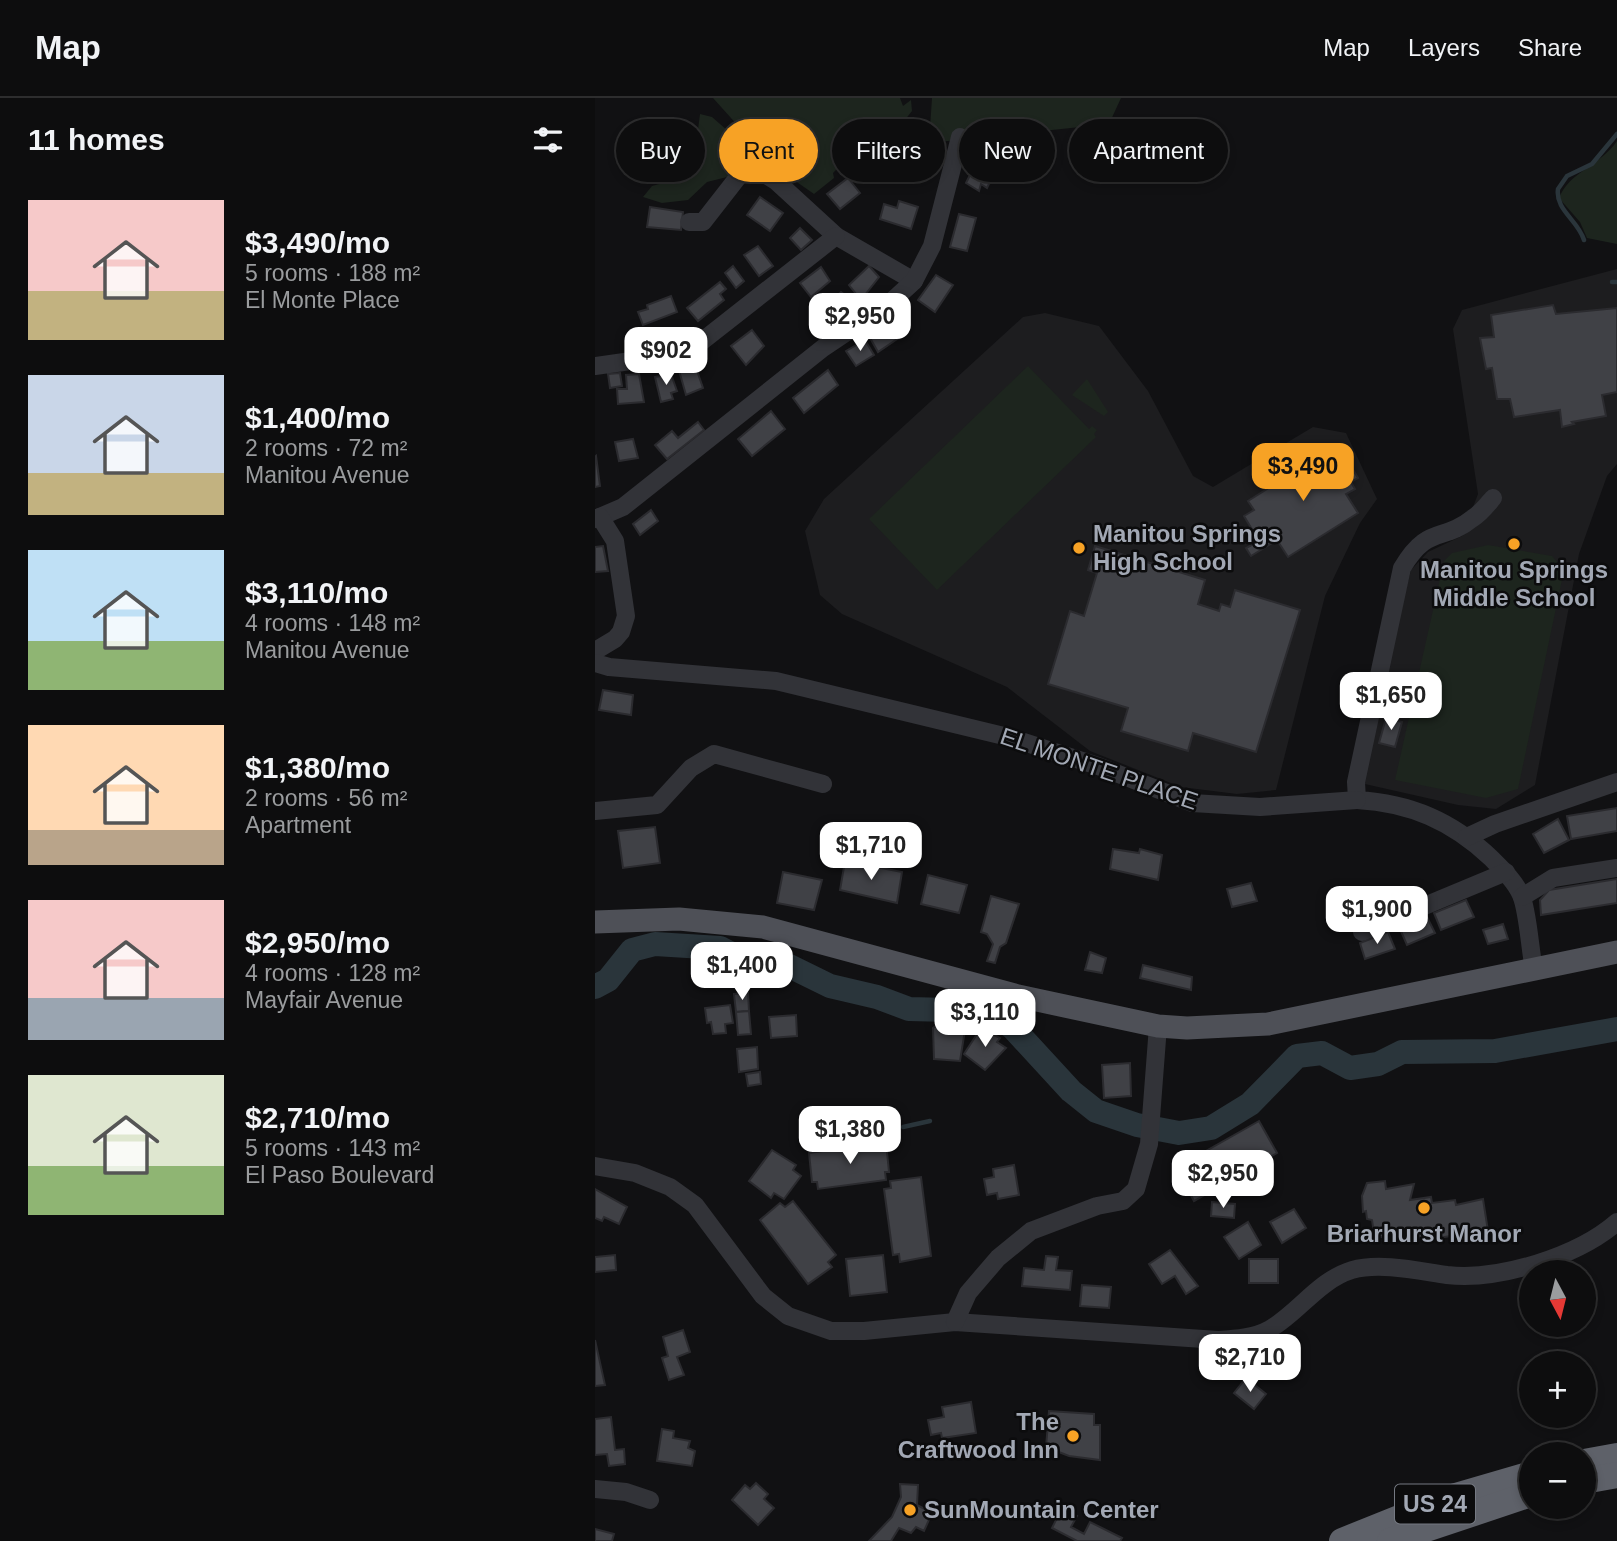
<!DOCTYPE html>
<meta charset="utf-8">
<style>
body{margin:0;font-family:Arial,sans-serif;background:#1b1b1c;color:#f1f3f6;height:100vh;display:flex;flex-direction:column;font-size:26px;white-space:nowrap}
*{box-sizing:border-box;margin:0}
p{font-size:23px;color:#9a9c9e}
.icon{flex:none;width:38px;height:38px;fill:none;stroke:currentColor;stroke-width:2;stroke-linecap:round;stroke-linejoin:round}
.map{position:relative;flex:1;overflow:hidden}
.panel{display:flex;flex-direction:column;background:#0d0d0e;width:595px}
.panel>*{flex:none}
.banner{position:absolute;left:21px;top:21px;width:665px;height:63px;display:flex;gap:14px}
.needle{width:46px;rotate:173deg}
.tools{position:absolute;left:924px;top:1162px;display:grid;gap:14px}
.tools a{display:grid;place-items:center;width:77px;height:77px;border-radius:50%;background:#0d0d0e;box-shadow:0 4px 10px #0003,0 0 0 2px #2d2d2e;font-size:35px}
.price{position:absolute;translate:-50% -60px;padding:0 16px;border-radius:14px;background:#fff;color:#222;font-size:23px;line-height:46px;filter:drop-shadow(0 2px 4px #0008)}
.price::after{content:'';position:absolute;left:50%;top:42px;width:21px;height:16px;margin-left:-10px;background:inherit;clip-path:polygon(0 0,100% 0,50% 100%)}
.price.active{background:#f7a225;color:#111}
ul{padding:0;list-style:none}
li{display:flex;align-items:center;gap:21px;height:175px;padding:0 28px}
li span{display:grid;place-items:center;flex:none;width:196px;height:140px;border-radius:0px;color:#555}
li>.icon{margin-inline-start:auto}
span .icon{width:84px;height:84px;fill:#fffc;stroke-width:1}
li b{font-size:30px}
h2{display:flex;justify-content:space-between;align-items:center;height:84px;padding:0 28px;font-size:30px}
.tag{padding:0 24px;border-radius:32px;background:#0d0d0e;box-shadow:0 4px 10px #0003,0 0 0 2px #2d2d2e;font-size:24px;line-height:63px}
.tag.active{background:#f7a225;color:#111}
header{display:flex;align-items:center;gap:42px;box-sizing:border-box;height:98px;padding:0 35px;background:#0d0d0e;border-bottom:2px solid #2d2d2e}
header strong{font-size:33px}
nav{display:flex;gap:38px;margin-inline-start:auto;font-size:24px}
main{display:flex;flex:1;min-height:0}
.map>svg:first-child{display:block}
</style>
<header>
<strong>Map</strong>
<nav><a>Map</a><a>Layers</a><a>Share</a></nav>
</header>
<main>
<section class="panel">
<h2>11 homes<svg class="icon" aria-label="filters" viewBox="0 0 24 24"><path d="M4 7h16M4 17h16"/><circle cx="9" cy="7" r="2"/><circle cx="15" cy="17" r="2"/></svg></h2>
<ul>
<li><span style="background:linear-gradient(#f6c9c9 65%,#c2b280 0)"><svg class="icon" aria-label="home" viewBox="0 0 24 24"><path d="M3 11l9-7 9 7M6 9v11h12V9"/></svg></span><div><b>$3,490/mo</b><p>5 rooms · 188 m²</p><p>El Monte Place</p></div></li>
<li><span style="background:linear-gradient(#c9d6e8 70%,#c2b280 0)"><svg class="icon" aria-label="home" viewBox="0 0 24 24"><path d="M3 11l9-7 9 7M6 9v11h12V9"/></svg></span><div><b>$1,400/mo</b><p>2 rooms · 72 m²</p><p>Manitou Avenue</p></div></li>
<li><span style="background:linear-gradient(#bfe0f5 65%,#8fb573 0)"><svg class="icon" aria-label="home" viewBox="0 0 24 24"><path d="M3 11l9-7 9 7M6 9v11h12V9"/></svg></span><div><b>$3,110/mo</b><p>4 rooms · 148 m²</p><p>Manitou Avenue</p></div></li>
<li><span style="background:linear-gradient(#ffd9b3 75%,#b9a48a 0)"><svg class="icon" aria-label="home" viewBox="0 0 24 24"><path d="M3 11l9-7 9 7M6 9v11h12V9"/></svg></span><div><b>$1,380/mo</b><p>2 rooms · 56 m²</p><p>Apartment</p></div></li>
<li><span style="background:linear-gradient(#f6c9c9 70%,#9aa5b1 0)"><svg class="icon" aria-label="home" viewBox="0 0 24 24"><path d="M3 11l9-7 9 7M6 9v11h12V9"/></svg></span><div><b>$2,950/mo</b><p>4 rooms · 128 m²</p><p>Mayfair Avenue</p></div></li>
<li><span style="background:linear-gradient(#dfe7d0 65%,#8fb573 0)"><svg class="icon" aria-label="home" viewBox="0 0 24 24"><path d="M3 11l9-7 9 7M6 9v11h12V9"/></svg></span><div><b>$2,710/mo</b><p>5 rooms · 143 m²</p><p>El Paso Boulevard</p></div></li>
</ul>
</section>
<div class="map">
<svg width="1022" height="1443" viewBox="0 0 1022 1443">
<rect width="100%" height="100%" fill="#111113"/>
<g fill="#1d1d1f">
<polygon points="1022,171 1022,366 1012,378 984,456 940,687 901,711 863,707 761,684 816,472 833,454 867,438 883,396 858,231 867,212"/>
<polygon points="450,215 504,228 553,293 598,378 618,389 718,329 751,335 782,401 765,425 730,498 681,692 642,696 586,689 495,653 412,589 247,516 225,497 210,433 229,401 428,219"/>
</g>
<g fill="#1d251e">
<polygon points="118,0 305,0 308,8 316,2 317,13 309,23 307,40 322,44 326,54 295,48 291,58 272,61 266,53 260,61 253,59 238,75 239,80 219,96 196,80 193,67 180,57 166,57 136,78 112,84 93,102 67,105 48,99 57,88 86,80 101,47 105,16 117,19 141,40 138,35 145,30"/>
<polygon points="337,0 526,0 514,26 334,45"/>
<path d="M1022,43v103l-30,-6 -7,-16 -21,-24c11,-27 40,-31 58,-57z"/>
<polygon points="433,268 494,331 497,328 502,332 499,336 501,339 342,492 274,421"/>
<polygon points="492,281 513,314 509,318 477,297"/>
<polygon points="893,447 957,458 969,472 923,691 891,700 800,682 849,463 857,455"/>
</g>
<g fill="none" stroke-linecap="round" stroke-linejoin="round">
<g stroke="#2a353b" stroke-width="4.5">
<path d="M989,142c-6,-20 -29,-30 -26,-51l9,-13 25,-12 25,-30"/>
<polyline points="1017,184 1022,184"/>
<polyline points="308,1029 335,1023"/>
</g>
<polyline stroke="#2a353b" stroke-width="24" points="0,889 13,882 37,852 60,846 125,850 146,861 178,860 235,888 282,899 314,911 394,913 418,930 476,993 501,1013 542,1027 584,1035 616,1030 655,1006 702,958 727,955 755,970 783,966 807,954 900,953 1022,931"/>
</g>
<g fill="#404146" stroke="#2b2b2f" stroke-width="2">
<polygon points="299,53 316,57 310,84 293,80"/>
<polygon points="383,61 401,71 392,90 386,86 384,93 371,85"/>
<polygon points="253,80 265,95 245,111 232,96"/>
<polygon points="165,99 188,115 175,133 152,117"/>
<polygon points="304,103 323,109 316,131 285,121 289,106 302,110"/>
<polygon points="55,109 88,114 86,132 52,129"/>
<polygon points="364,116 381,120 372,153 355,149"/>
<polygon points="205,130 217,142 206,152 195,140"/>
<polygon points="163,148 178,168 164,178 149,157"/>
<polygon points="138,168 149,183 141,190 130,175"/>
<polygon points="274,168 284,179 266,202 254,187"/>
<polygon points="226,169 235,183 216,199 205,185"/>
<polygon points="341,177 358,187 340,214 323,202"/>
<polygon points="125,184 131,191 125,196 129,202 103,223 92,210"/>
<polygon points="246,194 259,204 243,221 235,214 228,223 221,218"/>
<polygon points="76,198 82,214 48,227 43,214 53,211 52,207"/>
<polygon points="958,207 961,216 1022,210 1022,294 1007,297 1011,318 977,324 979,326 967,329 965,312 919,319 915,301 902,301 897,270 891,271 885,240 899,239 896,217"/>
<polygon points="294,224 305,239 283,254 274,238"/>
<polygon points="157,232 169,248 151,267 136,248"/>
<polygon points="270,242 279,257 261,268 251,253"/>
<polygon points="99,264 108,290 91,297 83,269"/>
<polygon points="233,272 243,287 209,315 198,300"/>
<polygon points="25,275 27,288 15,290 13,276"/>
<polygon points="44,276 49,304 23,306 22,291 32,291 31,277"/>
<polygon points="76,276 82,293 76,295 78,301 66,304 60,279"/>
<polygon points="176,313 190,331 157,358 143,341"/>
<polygon points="103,324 109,332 72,361 60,347 77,333 83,340"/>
<polygon points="38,341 43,360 24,363 20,344"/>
<polygon points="743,347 763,380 756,384 760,391 751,396 763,415 693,459 682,442 656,458 651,450 664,443 649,418 659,412 653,403 680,386 673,379 702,360 706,370"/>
<polygon points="1,358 5,388 0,389 0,359"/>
<polygon points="56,412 63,423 45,437 38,426"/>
<polygon points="8,448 13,473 0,474 0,449"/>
<polygon points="500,448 610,482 603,506 624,513 626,506 635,509 640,492 705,512 661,654 598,635 593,653 526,633 533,610 453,586 475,513 489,518 502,475 493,472"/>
<polygon points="8,592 38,597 36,617 4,612"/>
<polygon points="791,620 807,624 800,649 784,645"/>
<polygon points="1022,710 1022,733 976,741 972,718"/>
<polygon points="963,721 974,742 949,755 938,736"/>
<polygon points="60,729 65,765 28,770 23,733"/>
<polygon points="518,751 544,755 545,751 567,757 563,782 515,771"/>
<polygon points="250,763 307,774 302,805 245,792"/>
<polygon points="188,774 227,782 219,812 182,805"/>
<polygon points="333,777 372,787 364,815 326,806"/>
<polygon points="1022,781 1022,805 946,817 945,802 954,792"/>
<polygon points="656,785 662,803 637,809 632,791"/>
<polygon points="396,798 424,806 411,845 405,849 400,865 392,863 398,846 392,836 386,834"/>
<polygon points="871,802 879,819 846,832 839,815"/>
<polygon points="832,819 840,835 812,847 805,831"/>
<polygon points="908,826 913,841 893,846 888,832"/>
<polygon points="793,834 800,851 770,861 765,845"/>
<polygon points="495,854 511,860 507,875 490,872"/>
<polygon points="548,867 597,879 596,892 545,880"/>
<polygon points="153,895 154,913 141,914 139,896"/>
<polygon points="135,907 138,925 130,926 131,935 118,936 116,924 112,925 110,910"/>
<polygon points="154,913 156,936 143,937 141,914"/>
<polygon points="201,917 202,938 176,940 174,919"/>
<polygon points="342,927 367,928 367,932 370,932 365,963 339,961 338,930"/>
<polygon points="386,930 405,940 402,944 411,950 390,972 369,956"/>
<polygon points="162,949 163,971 144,974 142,951"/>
<polygon points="535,965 536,998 509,1000 507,967"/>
<polygon points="165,974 166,986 153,988 151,976"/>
<polygon points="664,1023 682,1055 599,1103 581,1070"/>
<polygon points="291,1044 294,1074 290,1074 291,1082 223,1091 222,1084 217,1084 214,1055"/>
<polygon points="177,1052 201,1067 198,1072 206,1078 189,1101 179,1095 176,1100 154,1083"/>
<polygon points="419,1067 424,1097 403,1101 402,1095 392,1097 389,1081 399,1079 398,1071"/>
<polygon points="326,1079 336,1158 305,1164 304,1156 298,1157 289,1091 296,1090 295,1083"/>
<polygon points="790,1083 791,1091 819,1086 815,1102 836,1099 837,1105 860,1102 861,1107 888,1101 893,1133 842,1140 784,1139 783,1135 779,1135 777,1122 772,1121 771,1113 768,1114 767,1098 772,1085"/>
<polygon points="0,1091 32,1109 24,1126 9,1119 7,1123 0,1120"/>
<polygon points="198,1103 241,1157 233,1164 237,1169 213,1186 165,1122 185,1105 190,1109"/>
<polygon points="617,1104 640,1106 639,1120 616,1118"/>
<polygon points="699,1111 711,1130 687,1145 675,1124"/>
<polygon points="653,1124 666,1147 644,1161 629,1139"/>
<polygon points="575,1152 603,1188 591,1196 580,1178 567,1186 554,1166"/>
<polygon points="20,1157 21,1172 0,1174 0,1159"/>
<polygon points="288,1157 292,1194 255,1198 251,1161"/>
<polygon points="451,1158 463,1159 461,1172 477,1173 475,1192 427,1188 429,1170 449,1172"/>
<rect x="654" y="1161" width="29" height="24"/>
<polygon points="487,1187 516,1189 514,1210 485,1208"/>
<polygon points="88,1232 95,1254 82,1259 89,1277 74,1282 67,1260 73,1258 68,1239"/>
<polygon points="0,1242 10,1287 0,1288"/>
<polygon points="651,1280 671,1296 659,1311 639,1295"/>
<polygon points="376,1304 381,1335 347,1340 346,1335 336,1337 333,1322 349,1319 347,1309"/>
<polygon points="454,1313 499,1316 499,1327 505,1327 505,1362 474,1358 451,1349"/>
<polygon points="16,1319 20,1352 29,1351 30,1366 14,1368 12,1356 0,1357 0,1321"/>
<polygon points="67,1331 79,1333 78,1340 95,1343 93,1350 100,1353 97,1368 62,1363"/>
<polygon points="161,1385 173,1396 169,1401 179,1410 163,1427 137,1402 150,1387 155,1391"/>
<polygon points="305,1386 323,1387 322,1407 337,1415 329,1433 321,1429 316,1435 304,1430 296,1443 274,1443 297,1419 306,1399"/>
<polygon points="467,1410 482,1418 476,1429 489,1436 495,1424 527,1440 525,1443 482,1443 457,1430"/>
<polygon points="0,1431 19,1436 17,1443 0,1443"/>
</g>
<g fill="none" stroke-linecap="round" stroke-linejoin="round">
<g stroke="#323338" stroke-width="18">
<polyline points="94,124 108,124 147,74 163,72 181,83 241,138 319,183"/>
<polyline points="0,268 92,255 241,138"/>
<path d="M898,400c-6,7 -12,15 -20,20 -31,25 -45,6 -71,50l-46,214 1,18c53,3 95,21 134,58 11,11 24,23 30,37 7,16 9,56 13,74"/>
<polyline points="0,421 28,409 228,250 295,205 319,183 337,148 365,39"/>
<polyline points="0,553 20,541 26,534 31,518 20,443 5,419"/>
<polyline points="0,565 14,569 181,583 413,639 503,668 597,705 665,709 762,702"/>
<polyline points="0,713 62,707 96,670 119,656 228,686"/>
<polyline points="872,739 900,726 1022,684"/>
<polyline points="927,799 958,780 1022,770"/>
<polyline points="767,834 911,774"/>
<path d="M0,1068l40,7 35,14 25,18 68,91 25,20 43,15h33l91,-9 263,18c17,-1 36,-2 52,-11 28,-16 49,-49 82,-59 28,-8 67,1 95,5 52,6 131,-19 170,-53"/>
<polyline points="360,1224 373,1195 403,1160 436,1133 502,1108 528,1103 541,1091 554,1046 563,928"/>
<polyline points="0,1391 31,1394 55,1402"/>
</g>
<polyline stroke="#4e5057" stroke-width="23" points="0,824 84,821 168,829 423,898 563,928 592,930 673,926 1022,854"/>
<g stroke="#5e6169" stroke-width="26">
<polyline points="989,1364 1022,1358"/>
<polyline points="989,1383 1022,1377"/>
<polyline points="747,1443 854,1400 936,1376"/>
<polyline points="795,1443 936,1396"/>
</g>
</g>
<g fill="#f7a225" stroke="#0c0c0d" stroke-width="2.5">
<circle cx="919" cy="446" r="7"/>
<circle cx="484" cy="450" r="7"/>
<circle cx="829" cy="1110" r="7"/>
<circle cx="478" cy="1338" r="7"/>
<circle cx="315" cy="1412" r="7"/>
</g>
<g text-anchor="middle" stroke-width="5" stroke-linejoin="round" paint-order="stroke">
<rect fill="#0c0c0d" stroke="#757982" stroke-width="2" x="800" y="1386.5" width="80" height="39" rx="5"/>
<g font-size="23" font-weight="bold" fill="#a2a8b4">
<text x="840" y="1414">US 24</text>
</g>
<g font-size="24" font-weight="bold" fill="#a2a8b4" stroke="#0c0c0d" text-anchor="start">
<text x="498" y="444">Manitou Springs<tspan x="498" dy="28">High School</tspan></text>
<text x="919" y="480" text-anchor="middle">Manitou Springs<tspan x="919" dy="28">Middle School</tspan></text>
<text x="829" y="1144" text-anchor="middle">Briarhurst Manor</text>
<text x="464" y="1332" text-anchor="end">The<tspan x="464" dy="28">Craftwood Inn</tspan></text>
<text x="329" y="1420">SunMountain Center</text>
</g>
<g font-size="24" fill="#a2a8b4" stroke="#0c0c0d">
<text transform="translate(504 671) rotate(19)" y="8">EL MONTE PLACE</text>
</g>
</g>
</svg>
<div class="tools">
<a><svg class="needle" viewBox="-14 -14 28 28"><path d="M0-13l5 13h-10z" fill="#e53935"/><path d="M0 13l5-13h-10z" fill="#9a9c9e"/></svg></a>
<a>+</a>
<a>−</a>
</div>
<b class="price" style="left:265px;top:255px">$2,950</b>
<b class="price" style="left:71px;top:289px">$902</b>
<b class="price active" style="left:708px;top:405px">$3,490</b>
<b class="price" style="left:796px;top:634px">$1,650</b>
<b class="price" style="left:276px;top:784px">$1,710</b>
<b class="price" style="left:782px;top:848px">$1,900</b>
<b class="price" style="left:147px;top:904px">$1,400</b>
<b class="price" style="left:390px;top:951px">$3,110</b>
<b class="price" style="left:255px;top:1068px">$1,380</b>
<b class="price" style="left:628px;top:1112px">$2,950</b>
<b class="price" style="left:655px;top:1296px">$2,710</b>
<div class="banner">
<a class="tag">Buy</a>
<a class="tag active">Rent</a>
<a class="tag">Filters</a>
<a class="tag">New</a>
<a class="tag">Apartment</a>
</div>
</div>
</main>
